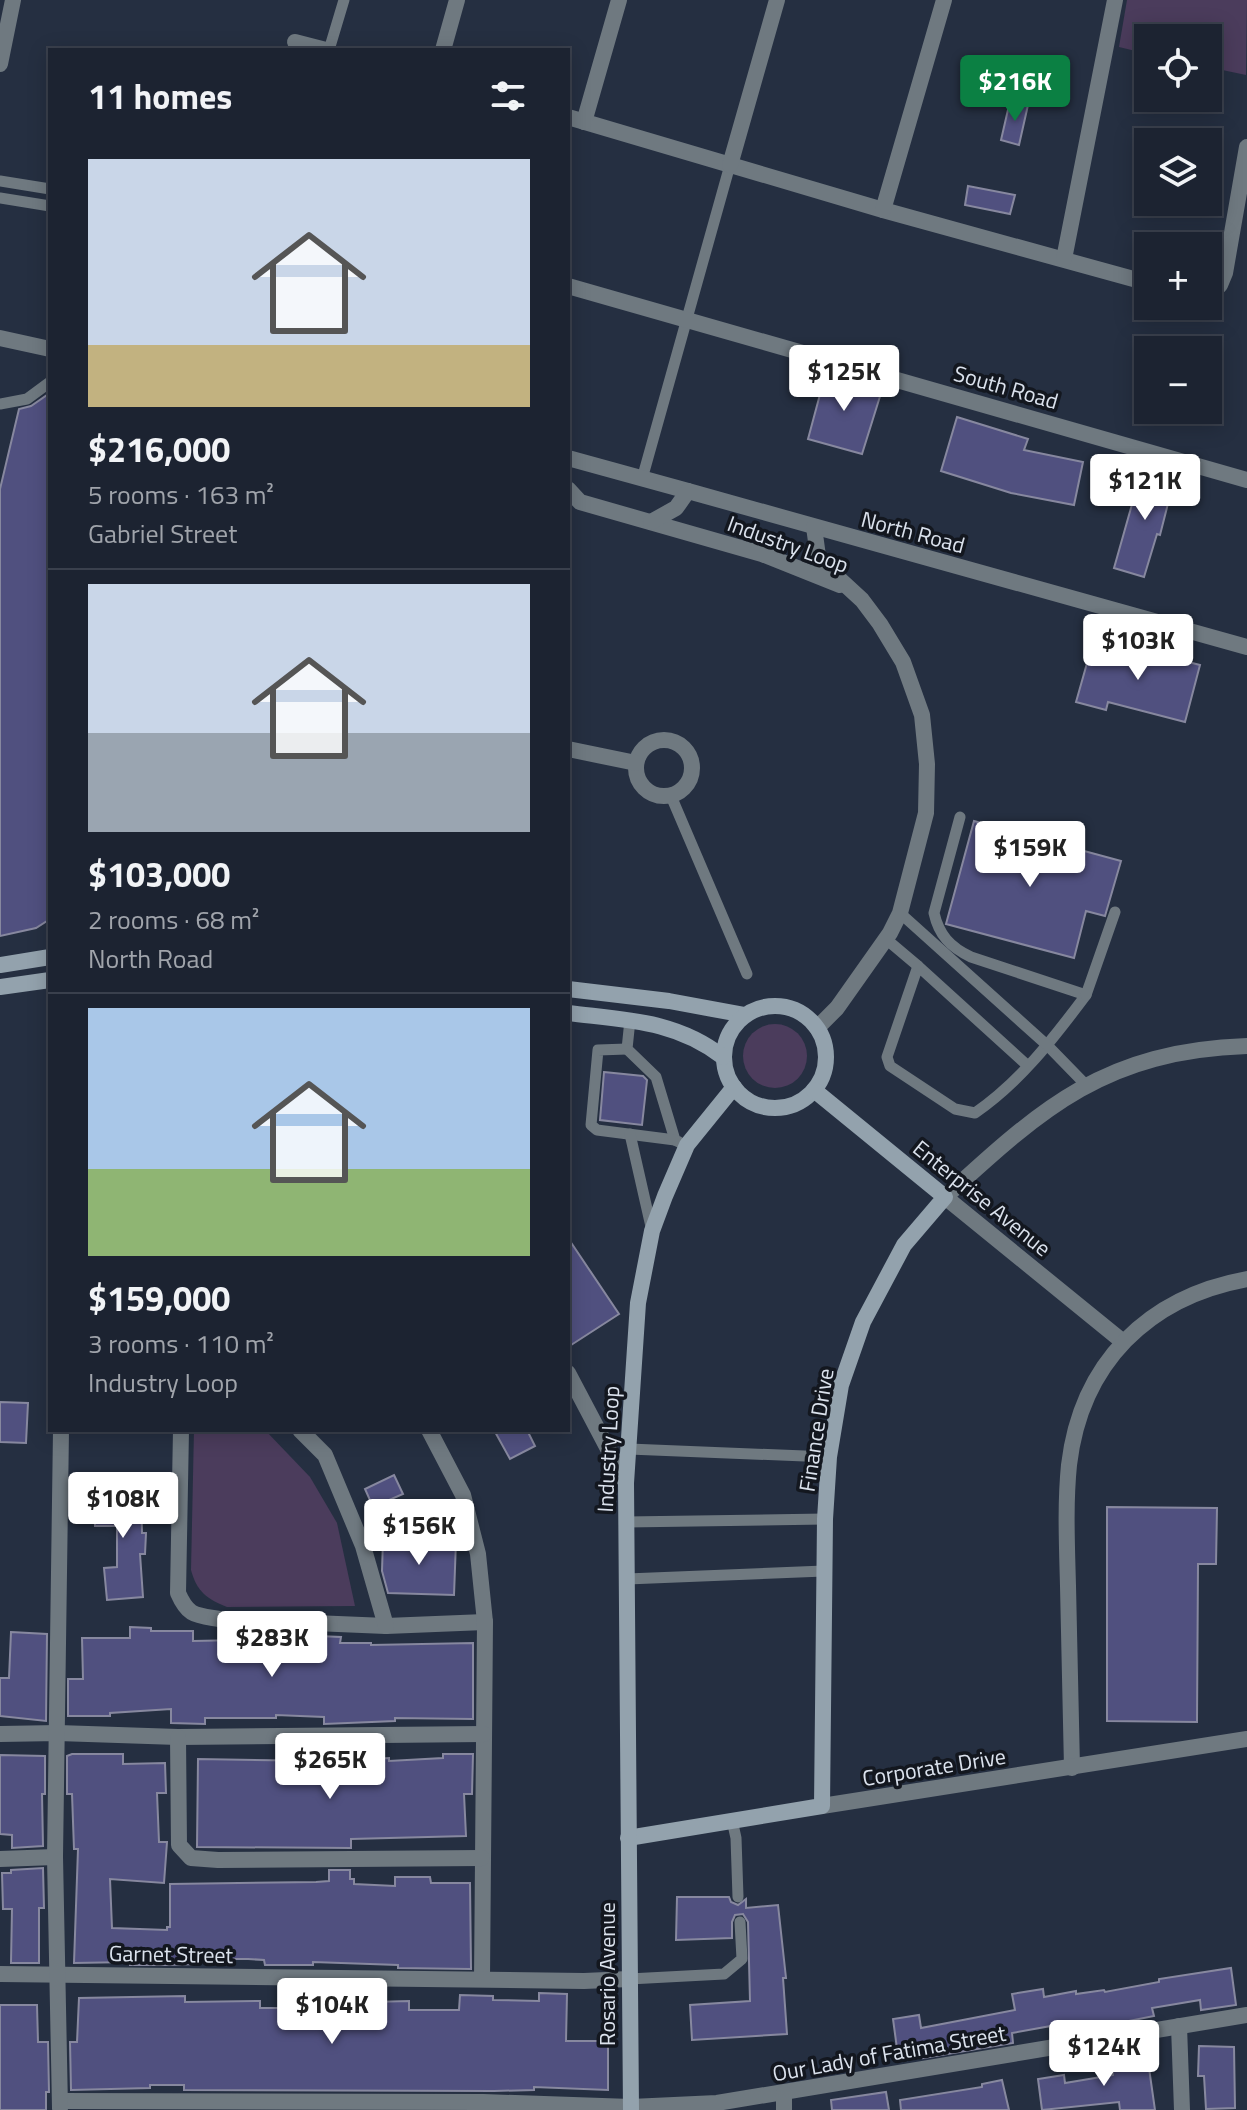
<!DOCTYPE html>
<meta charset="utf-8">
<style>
body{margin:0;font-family:"Titillium Web",sans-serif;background:#292f3d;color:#f1f3f6;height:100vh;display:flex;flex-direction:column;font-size:30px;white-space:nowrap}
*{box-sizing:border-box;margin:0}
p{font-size:26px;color:#a0a4ab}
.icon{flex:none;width:44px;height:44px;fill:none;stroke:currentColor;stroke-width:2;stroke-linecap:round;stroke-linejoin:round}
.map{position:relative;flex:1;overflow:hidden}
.panel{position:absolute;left:48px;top:48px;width:522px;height:1384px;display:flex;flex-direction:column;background:#1c2331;border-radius:0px;box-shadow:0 4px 20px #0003,0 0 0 2px #3a404d}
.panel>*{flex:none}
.tools{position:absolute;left:1134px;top:24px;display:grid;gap:16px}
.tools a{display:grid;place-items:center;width:88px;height:88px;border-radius:0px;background:#1c2331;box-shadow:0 4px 20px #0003,0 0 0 2px #3a404d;font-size:40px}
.price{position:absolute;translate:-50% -68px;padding:0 18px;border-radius:8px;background:#fff;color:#222;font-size:26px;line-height:52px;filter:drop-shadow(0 2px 4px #0008)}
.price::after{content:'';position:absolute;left:50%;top:48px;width:24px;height:18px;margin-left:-12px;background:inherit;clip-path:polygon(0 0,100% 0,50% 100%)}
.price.selected{background:#0b8043;color:#fff}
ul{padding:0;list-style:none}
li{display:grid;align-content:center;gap:16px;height:424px;padding:0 40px}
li+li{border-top:2px solid #3a404d}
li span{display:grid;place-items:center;height:248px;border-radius:0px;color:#555}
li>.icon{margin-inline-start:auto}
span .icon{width:144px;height:144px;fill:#fffc;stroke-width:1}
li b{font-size:34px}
h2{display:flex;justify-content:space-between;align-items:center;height:96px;padding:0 40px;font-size:34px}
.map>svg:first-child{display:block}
</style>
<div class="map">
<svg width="1247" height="2110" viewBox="0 0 1247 2110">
<rect width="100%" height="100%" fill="#252f41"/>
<g fill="#4b3c5c">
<polygon points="1127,0 1247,0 1246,75 1208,67 1208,38 1148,38 1148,54 1119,47"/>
<circle cx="775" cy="1056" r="32"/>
<path d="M194,1430h71l45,47 27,46 18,83 -128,1c-20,-8 -30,-15 -36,-37z"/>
</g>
<g fill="#50507f" stroke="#87889f" stroke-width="2">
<polygon points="1010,101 1028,105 1019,145 1001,140"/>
<polygon points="968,186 1015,195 1010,214 965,205"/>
<polygon points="826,372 882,390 862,454 808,439"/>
<polygon points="50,393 50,919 36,928 0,936 0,489 19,409 31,406"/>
<polygon points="957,417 1028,439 1024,450 1083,462 1074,505 1011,493 941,471"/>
<polygon points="1142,469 1175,476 1160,535 1157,534 1144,577 1114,568"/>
<polygon points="1093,642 1168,662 1169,657 1200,665 1185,722 1108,702 1106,710 1076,702"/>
<polygon points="974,821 1121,861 1105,916 1086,911 1074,958 946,924"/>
<polygon points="604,1072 643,1076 647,1080 642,1125 600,1120"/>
<polygon points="568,1238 619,1314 568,1347"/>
<polygon points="0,1402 28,1403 26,1443 0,1442"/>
<polygon points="494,1430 527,1430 535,1446 510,1459"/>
<polygon points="394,1475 403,1494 373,1507 365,1489"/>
<polygon points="94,1489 141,1489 142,1533 146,1533 145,1554 140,1554 143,1597 107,1600 104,1568 117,1567 117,1526 95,1526"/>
<polygon points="1107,1507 1217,1508 1216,1564 1198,1564 1197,1722 1107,1721"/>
<polygon points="383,1540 456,1541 454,1595 388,1593 382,1571"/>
<polygon points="130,1627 151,1628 151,1631 193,1631 193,1641 240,1640 240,1645 294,1645 294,1635 341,1637 340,1643 371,1643 371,1645 473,1643 473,1719 395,1718 395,1721 324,1724 324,1717 276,1715 276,1718 205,1718 205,1724 171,1723 171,1709 110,1713 110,1716 68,1716 68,1679 83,1679 82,1638 130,1638"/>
<polygon points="11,1632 47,1634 46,1721 0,1716 0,1678 9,1678"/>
<polygon points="72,1754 123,1754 123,1764 165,1763 166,1793 157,1793 159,1842 167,1842 164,1883 110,1879 112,1928 167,1930 167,1927 170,1927 170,1884 316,1882 329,1881 329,1870 350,1870 350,1879 354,1879 354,1884 395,1886 395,1877 430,1877 431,1883 470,1883 471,1969 398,1968 398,1965 313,1962 313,1965 265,1965 264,1960 248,1959 198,1959 198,1964 167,1965 130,1965 130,1962 74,1963 78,1849 74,1849 72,1794 67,1794 67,1756"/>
<polygon points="443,1754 473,1754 472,1794 464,1794 466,1836 351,1839 351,1848 197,1847 198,1759 323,1761 389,1758 389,1761 443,1758"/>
<polygon points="0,1755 45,1756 45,1794 42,1794 43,1846 12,1848 12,1835 0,1834"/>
<polygon points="43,1868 44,1908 39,1908 39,1963 11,1963 12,1909 3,1909 2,1873 11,1873 11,1870"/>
<polygon points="677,1897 729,1897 731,1902 738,1905 746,1899 746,1908 778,1905 786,1978 783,1978 787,2034 692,2040 690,2005 750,2001 748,1922 743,1914 735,1915 732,1922 732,1938 676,1940"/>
<polygon points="1231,1968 1236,2005 1201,2010 1200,2000 1152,2008 1154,2016 1064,2034 1053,2036 1051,2026 1012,2033 1013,2043 923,2058 922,2052 898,2056 893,2019 919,2015 921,2028 1015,2010 1012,1994 1043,1989 1044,1997 1076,1991 1076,1994 1104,1990 1105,1992 1159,1982 1159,1979"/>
<polygon points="539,1993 567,1994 566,2041 608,2041 608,2090 534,2087 534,2090 494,2091 184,2090 184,2085 150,2085 150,2088 71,2090 70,2042 77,2042 79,1998 185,1996 185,2002 260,2001 260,2008 307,2008 307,2000 333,2000 333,2003 409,2001 409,2010 459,2010 460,1995 493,1996 493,2000 539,2001"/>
<polygon points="0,2005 37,2005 38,2042 48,2042 49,2092 46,2092 46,2110 0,2110"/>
<polygon points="1199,2046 1234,2047 1235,2108 1206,2109 1204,2076 1198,2076"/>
<polygon points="1147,2054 1155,2110 1120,2110 1119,2102 1042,2110 1038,2079 1064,2075 1065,2083 1113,2075 1111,2059"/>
<polygon points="1002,2080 1009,2110 901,2110 900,2100 982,2087 982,2084"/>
<polygon points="886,2092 889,2110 832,2110 831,2100"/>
</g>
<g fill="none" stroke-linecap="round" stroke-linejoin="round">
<g stroke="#6f7980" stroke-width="11">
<polyline points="329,50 344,0"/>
<polyline points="0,181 50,189"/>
<polyline points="0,198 50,206"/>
<polyline points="0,404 27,399 50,382"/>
<polyline points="642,479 730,165"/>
<polyline points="671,796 747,974"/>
<path d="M960,817l-26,96c5,22 16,34 37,44l115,38c-33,44 -66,87 -111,118l-20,-4 -65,-43 -3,-9 31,-91 110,100"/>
<polyline points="900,913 1048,1046 1086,1085"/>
<polyline points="886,939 918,966"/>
<polyline points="1086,995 1115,912"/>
<polyline points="630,1020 627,1049 656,1077 675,1140 679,1142"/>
<polyline points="627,1049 598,1050 591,1125 597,1130 675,1140"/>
<polyline points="630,1134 652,1231"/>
<polyline points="629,1449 829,1457"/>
<polyline points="626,1522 825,1519"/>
<polyline points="627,1579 824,1571"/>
<polyline points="732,1820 736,1838 738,1897"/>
<polyline points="629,1979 724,1974 742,1959 740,1922"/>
</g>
<g stroke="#6f7980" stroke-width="16">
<polyline points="295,42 326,50"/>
<polyline points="443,50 457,0"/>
<polyline points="568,117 883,210 1148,283"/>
<polyline points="584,122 619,0"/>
<polyline points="730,165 777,0"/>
<polyline points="883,210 944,0"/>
<polyline points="1064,259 1115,0"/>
<polyline points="568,286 1247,480"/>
<polyline points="1208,294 1220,285 1225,273 1247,147"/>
<polyline points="568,458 688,491"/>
<circle cx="664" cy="768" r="28"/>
<polyline points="568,749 636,763"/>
<path d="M1122,1341l-177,-144c99,-91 161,-146 302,-151"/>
<polyline points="568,1373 626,1483"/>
<path d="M181,1430l-3,163c10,23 17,22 41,26l167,7 99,-4"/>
<polyline points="300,1430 325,1455 363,1546 386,1626"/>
<polyline points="429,1430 463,1495 478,1554 485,1622 482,1979"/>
<polyline points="0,1734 58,1733 178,1737 484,1734"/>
<polyline points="178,1737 179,1845 191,1858 218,1860 482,1858"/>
<path d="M1072,1768c-1,-61 -3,-121 -4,-182 -1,-40 -3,-81 1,-121 12,-102 79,-168 178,-186"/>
<polyline points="0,1859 55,1857"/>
<polyline points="0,1974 584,1981 629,1979"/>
<polyline points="1179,2026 1182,2110"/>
<polyline points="60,2101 483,2102 631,2107 717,2103 1247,2015"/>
<polyline points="60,2108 55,1857 61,1430"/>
<polyline points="784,2110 784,2094"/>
</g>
<g stroke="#6f7980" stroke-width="16">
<polyline points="0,64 13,0"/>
<polyline points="0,338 50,349"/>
<polyline points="568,489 580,502 762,554 840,585"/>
<polyline points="651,522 676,508 688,491 1247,647"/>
<polyline points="814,527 818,556 824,565 862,600 880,624 903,662 922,715 927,764 926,813 900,913 890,933 837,1008 817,1028"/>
<polyline points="822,1806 1247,1739"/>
</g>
<g stroke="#93a2ad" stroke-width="16">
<polyline points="0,965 50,957"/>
<polyline points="0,987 50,980"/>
<polyline points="568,989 669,1001 745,1015"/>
<circle cx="775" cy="1057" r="51"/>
<path d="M568,1013c57,7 108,7 155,44"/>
<polyline points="628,1838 822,1806 825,1519 829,1457 841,1385 863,1322 904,1245 945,1197 814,1090"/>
<polyline points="631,2110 626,1483 638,1303 652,1231 665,1196 687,1145 734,1087"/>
</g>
</g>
<g text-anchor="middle" stroke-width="7" stroke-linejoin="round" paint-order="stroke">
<g font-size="22" fill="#dbe2ed" stroke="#13171f">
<text transform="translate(1006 387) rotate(16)" y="8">South Road</text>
<text transform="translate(913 532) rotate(15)" y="8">North Road</text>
<text transform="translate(788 544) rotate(20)" y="8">Industry Loop</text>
<text transform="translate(982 1198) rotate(39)" y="8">Enterprise Avenue</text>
<text transform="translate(816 1430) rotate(-81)" y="8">Finance Drive</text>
<text transform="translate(608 1449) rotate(-87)" y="8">Industry Loop</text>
<text transform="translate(934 1767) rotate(-9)" y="8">Corporate Drive</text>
<text transform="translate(171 1954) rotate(1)" y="8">Garnet Street</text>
<text transform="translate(607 1974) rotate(-90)" y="8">Rosario Avenue</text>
<text transform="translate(889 2053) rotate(-10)" y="8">Our Lady of Fatima Street</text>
</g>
</g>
</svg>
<div class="tools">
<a><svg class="icon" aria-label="locate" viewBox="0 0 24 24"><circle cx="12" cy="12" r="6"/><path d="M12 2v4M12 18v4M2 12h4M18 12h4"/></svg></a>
<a><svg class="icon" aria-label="layers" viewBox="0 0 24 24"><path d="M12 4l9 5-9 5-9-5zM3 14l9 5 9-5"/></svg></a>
<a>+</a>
<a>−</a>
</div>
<b class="price selected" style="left:1015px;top:123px">$216K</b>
<b class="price" style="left:844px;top:413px">$125K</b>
<b class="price" style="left:1145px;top:522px">$121K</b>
<b class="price" style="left:1138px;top:682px">$103K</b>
<b class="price" style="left:1030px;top:889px">$159K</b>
<b class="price" style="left:123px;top:1540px">$108K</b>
<b class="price" style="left:419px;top:1567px">$156K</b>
<b class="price" style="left:272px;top:1679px">$283K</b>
<b class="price" style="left:330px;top:1801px">$265K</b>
<b class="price" style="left:332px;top:2046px">$104K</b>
<b class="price" style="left:1104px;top:2088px">$124K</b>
<section class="panel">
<h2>11 homes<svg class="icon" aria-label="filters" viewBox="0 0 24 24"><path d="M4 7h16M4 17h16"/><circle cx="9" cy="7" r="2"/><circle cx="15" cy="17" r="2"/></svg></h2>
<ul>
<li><span style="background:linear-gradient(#c9d6e8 75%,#c2b280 0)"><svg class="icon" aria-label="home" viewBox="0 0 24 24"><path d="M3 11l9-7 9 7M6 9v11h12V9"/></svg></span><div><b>$216,000</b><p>5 rooms · 163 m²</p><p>Gabriel Street</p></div></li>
<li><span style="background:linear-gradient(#c9d6e8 60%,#9aa5b1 0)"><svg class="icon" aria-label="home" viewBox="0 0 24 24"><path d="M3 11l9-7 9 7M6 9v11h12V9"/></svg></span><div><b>$103,000</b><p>2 rooms · 68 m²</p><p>North Road</p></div></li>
<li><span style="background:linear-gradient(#a9c7e8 65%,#8fb573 0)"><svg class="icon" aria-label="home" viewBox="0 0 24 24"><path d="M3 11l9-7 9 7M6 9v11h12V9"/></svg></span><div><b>$159,000</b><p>3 rooms · 110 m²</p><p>Industry Loop</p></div></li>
</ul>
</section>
</div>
